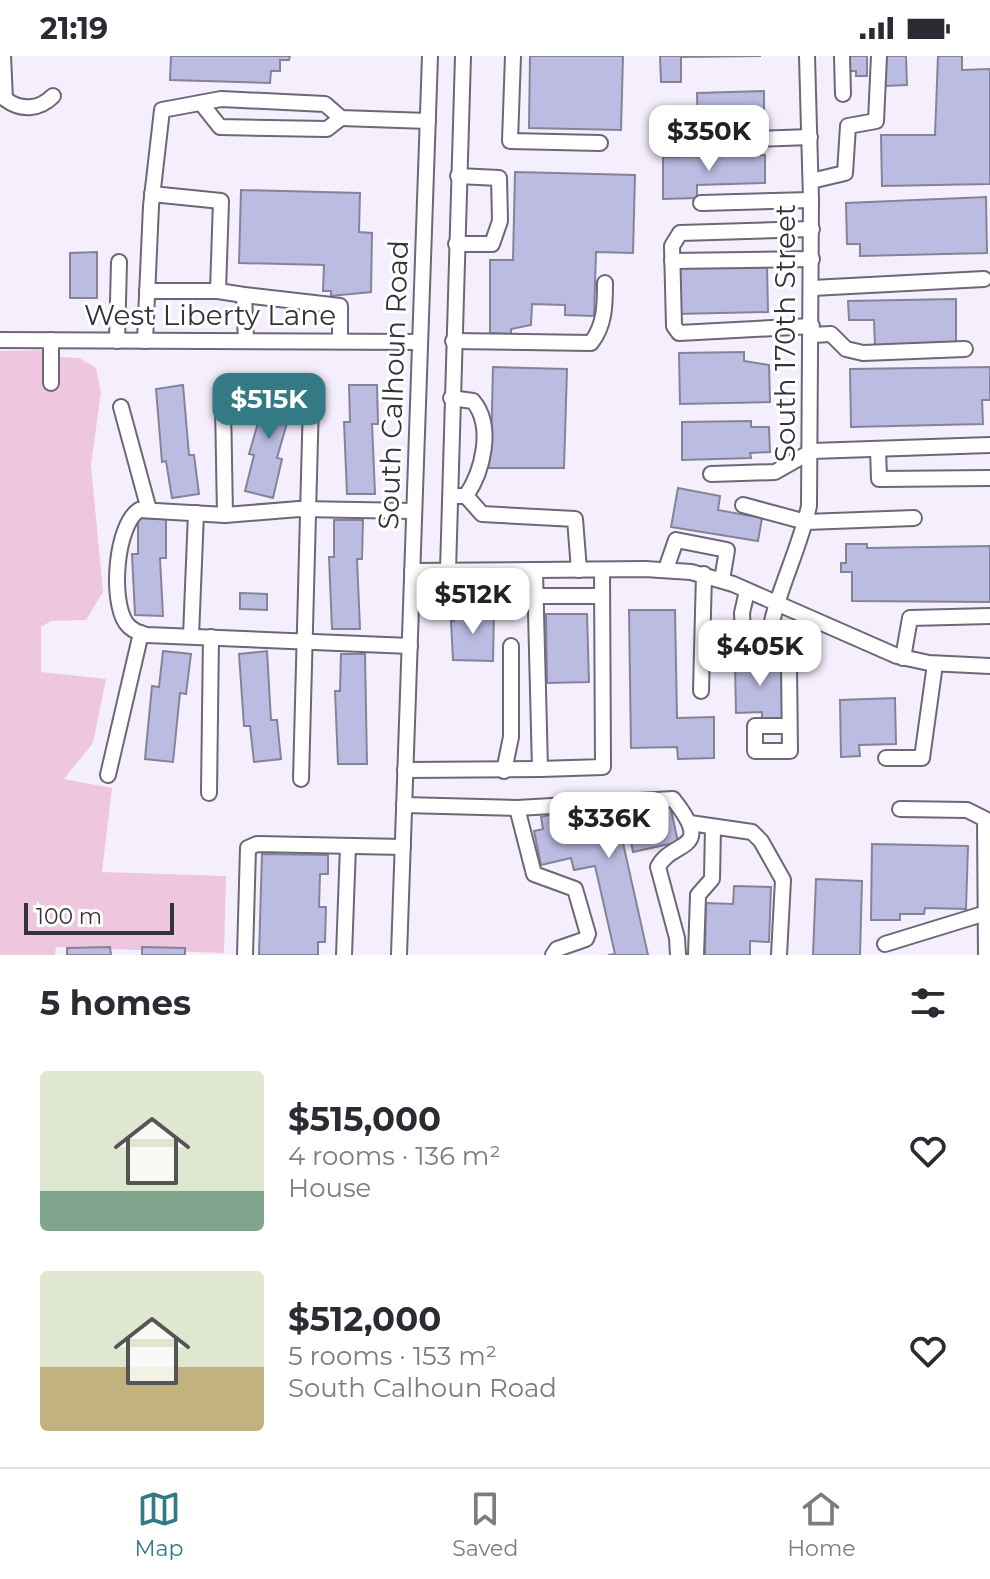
<!DOCTYPE html>
<meta charset="utf-8">
<style>
body{margin:0;font-family:Montserrat,sans-serif;background:#f2f2f3;color:#2b2b33;height:100vh;display:flex;flex-direction:column;font-size:30px;white-space:nowrap}
*{box-sizing:border-box;margin:0}
p{font-size:26px;color:#7c7c81}
.icon{flex:none;width:44px;height:44px;fill:none;stroke:currentColor;stroke-width:2;stroke-linecap:round;stroke-linejoin:round}
.map{position:relative;height:899px;overflow:hidden}
.sheet{display:flex;flex-direction:column;background:#fff;flex:1}
.sheet>*{flex:none}
.scale{position:absolute;left:24px;bottom:20px;width:150px;box-sizing:border-box;padding-left:8px;border:4px solid #35323a;border-top:0;font-size:22px;line-height:28px;white-space:nowrap;color:#35323a;-webkit-text-stroke:6px #fff;paint-order:stroke}
.price{position:absolute;translate:-50% -68px;padding:0 18px;border-radius:16px;background:#fff;color:#222;font-size:26px;line-height:52px;filter:drop-shadow(0 2px 4px #0008)}
.price::after{content:'';position:absolute;left:50%;top:48px;width:24px;height:18px;margin-left:-12px;background:inherit;clip-path:polygon(0 0,100% 0,50% 100%)}
.price.active{background:#337a85;color:#fff}
ul{padding:0;list-style:none}
li{display:flex;align-items:center;gap:24px;height:200px;padding:0 40px}
li span{display:grid;place-items:center;flex:none;width:224px;height:160px;border-radius:8px;color:#555}
li>.icon{margin-inline-start:auto}
span .icon{width:96px;height:96px;fill:#fffc;stroke-width:1}
li b{font-size:34px}
h2{display:flex;justify-content:space-between;align-items:center;height:96px;padding:0 40px;font-size:34px}
.status{display:flex;justify-content:space-between;align-items:center;height:56px;padding:0 40px;background:#fff;direction:ltr}
.status svg{height:22px;fill:currentColor}
.dock{display:flex;justify-content:space-around;align-items:center;height:112px;border-top:2px solid #e1e1e2;background:#fff;font-size:22px;color:#7c7c81}
.dock a{display:grid;justify-items:center;gap:4px}
.dock .active{color:#337a85}
.map>svg:first-child{display:block}
</style>
<div class="status"><b>21:19</b><svg viewBox="0 0 49 12"><path d="M0 12V9h3v3zM5 12V6h3v6zM10 12V3h3v9zM15 12V0h3v12zM26 1h20v11H26zM47 4h2v5h-2z"/></svg></div>
<div class="map">
<svg width="990" height="899" viewBox="0 0 990 899">
<rect width="100%" height="100%" fill="#f5effd"/>
<polygon fill="#eec6dd" points="44,294 44,300 79,302 96,312 101,336 91,409 103,536 86,564 51,565 41,571 41,616 106,623 93,687 64,723 112,732 102,816 226,820 224,897 56,891 55,899 0,899 0,295"/>
<g fill="#bcbce3" stroke="#838498" stroke-width="2">
<polygon points="171,0 290,0 289,4 280,4 280,15 271,15 270,27 170,24"/>
<polygon points="530,0 623,0 621,74 529,72"/>
<polygon points="660,0 761,0 681,1 681,26 661,26"/>
<polygon points="847,0 867,0 867,20 856,20 856,15 847,15"/>
<polygon points="884,0 906,0 907,29 884,30"/>
<polygon points="938,0 962,0 962,14 990,13 990,128 882,130 881,79 935,79"/>
<polygon points="764,35 764,69 718,70 718,78 698,79 697,37"/>
<polygon points="765,99 765,127 697,129 697,142 663,143 663,101"/>
<polygon points="515,116 635,119 633,197 596,196 594,260 565,259 565,249 532,248 531,269 511,273 511,278 490,277 490,204 513,204"/>
<polygon points="241,134 360,137 359,176 372,177 371,236 331,240 331,235 323,235 324,209 239,207"/>
<polygon points="986,141 987,197 860,200 860,188 847,188 846,147"/>
<polygon points="97,196 97,242 70,242 70,197"/>
<polygon points="767,210 768,256 676,258 675,212"/>
<polygon points="956,243 956,289 875,291 874,264 849,264 848,245"/>
<polygon points="744,296 744,305 769,309 770,346 680,348 679,297"/>
<polygon points="493,311 567,313 564,412 485,412 485,393 491,393"/>
<polygon points="990,311 990,344 982,344 983,368 851,371 850,313"/>
<polygon points="183,329 189,399 194,399 199,438 172,442 166,405 162,406 156,333"/>
<polygon points="269,329 296,335 277,402 282,403 273,442 245,435 254,399 249,398"/>
<polygon points="349,329 377,329 378,368 372,368 375,438 347,438 344,366 350,366"/>
<polygon points="751,365 751,371 769,371 770,396 750,397 751,402 682,404 682,366"/>
<polygon points="678,432 720,440 718,454 762,462 758,485 671,471"/>
<polygon points="138,462 166,463 166,502 160,502 163,560 135,559 132,498 138,498"/>
<polygon points="334,464 363,464 362,503 357,503 360,573 332,573 329,501 334,501"/>
<polygon points="846,488 867,488 867,492 990,490 990,546 852,545 852,516 841,516 841,507 846,507"/>
<polygon points="240,537 267,538 267,554 240,553"/>
<polygon points="629,554 675,554 677,662 714,661 714,702 678,703 677,691 631,692"/>
<polygon points="454,556 494,556 493,605 453,604 451,565 454,565"/>
<polygon points="546,558 587,558 589,626 547,627"/>
<polygon points="163,595 191,598 186,638 180,637 173,706 145,703 152,630 159,631"/>
<polygon points="267,595 271,664 277,664 281,703 254,706 250,670 244,670 239,598"/>
<polygon points="341,598 365,598 367,708 338,708 335,635 340,635"/>
<polygon points="748,600 770,600 770,608 783,607 784,664 762,665 762,656 736,657 735,607 748,607"/>
<polygon points="895,642 896,688 859,689 860,700 841,701 840,644"/>
<polygon points="670,749 678,786 633,796 631,786 623,787 648,899 608,899 615,898 595,810 574,814 571,802 541,809 534,775 543,773 541,761 566,755 568,765 623,752 624,759"/>
<polygon points="872,788 968,790 966,853 925,852 924,858 900,858 900,864 871,864"/>
<polygon points="262,798 328,799 328,818 320,818 319,851 326,851 325,886 318,886 318,899 259,899"/>
<polygon points="816,823 862,825 860,899 813,899"/>
<polygon points="734,830 771,831 769,886 750,885 750,899 705,899 706,847 733,848"/>
<polygon points="110,891 111,899 67,899 67,892"/>
<polygon points="142,891 185,892 185,899 142,899"/>
</g>
<g fill="none" stroke-linecap="round" stroke-linejoin="round">
<defs>
<g id="minor">
<path d="M3,0l2,43c16,12 34,11 48,-3"/>
<polyline points="513,0 510,85 600,87"/>
<polyline points="842,0 843,38"/>
<polyline points="201,47 220,71 327,73 341,62"/>
<polyline points="694,85 810,81"/>
<polyline points="811,125 845,117 848,70 876,65 879,0"/>
<polyline points="701,147 811,144"/>
<polyline points="812,173 680,177 672,190 674,270 679,277 812,270"/>
<polyline points="456,188 492,188 500,165 499,122 458,120"/>
<polyline points="672,205 812,203"/>
<polyline points="812,232 984,223"/>
<polyline points="147,235 218,235 221,145 152,138"/>
<polyline points="218,235 244,239 246,285"/>
<polyline points="244,239 340,250 340,285"/>
<polyline points="812,279 831,278 846,293 863,297 965,293"/>
<polyline points="0,284 420,286"/>
<polyline points="51,284 51,327"/>
<polyline points="117,285 119,206"/>
<polyline points="145,285 151,150 162,54 221,43 325,48 341,62 428,65"/>
<path d="M453,285l138,2c14,-18 14,-38 14,-60"/>
<path d="M451,342l22,3c21,25 10,70 -7,95h-7"/>
<polyline points="223,348 225,459"/>
<polyline points="121,351 149,454"/>
<polyline points="878,393 879,423 990,422"/>
<polyline points="711,418 775,416 812,395 990,389"/>
<polyline points="466,440 482,458 575,463 579,514"/>
<polyline points="743,449 806,466 914,462"/>
<polyline points="666,513 676,484 727,494 722,524"/>
<polyline points="412,515 645,513 691,516 733,528 897,600 929,607 990,610"/>
<polyline points="448,515 463,0"/>
<polyline points="535,516 540,713 603,711 602,514"/>
<path d="M747,535l-5,22 1,22h26c8,-44 30,-84 40,-129l2,-306 -4,-144"/>
<polyline points="536,540 602,540"/>
<polyline points="769,579 783,591 789,609 790,695 755,695 755,670 789,670"/>
<polyline points="191,580 196,457"/>
<path d="M410,590l-263,-11c-9,-2 -16,-5 -21,-12 -16,-24 -10,-98 13,-113l86,5 74,-6 115,2"/>
<polyline points="903,602 910,562 990,560"/>
<polyline points="701,635 704,518"/>
<polyline points="886,702 922,702 935,608"/>
<polyline points="405,714 540,713"/>
<polyline points="504,715 511,681 511,590"/>
<polyline points="108,719 141,577"/>
<polyline points="301,723 311,345"/>
<polyline points="209,737 211,581"/>
<path d="M404,749l113,3 156,-9c43,54 -1,40 -15,68l19,71 1,17"/>
<polyline points="517,752 534,818 575,833 588,878 586,883 557,893 553,899"/>
<polyline points="900,753 967,754 985,763 986,899"/>
<polyline points="690,767 752,776 761,785 783,824 779,899"/>
<polyline points="885,888 986,857"/>
<polyline points="245,899 248,792 257,788 403,791"/>
<polyline points="344,899 348,790"/>
<polyline points="399,899 430,0"/>
<polyline points="696,899 698,839 712,823 713,771"/>
</g>
</defs>
<use href="#minor" stroke="#6e6679" stroke-width="18"/>
<use href="#minor" stroke="#fff" stroke-width="14"/>
</g>
<g text-anchor="middle" stroke-width="6" stroke-linejoin="round" paint-order="stroke">
<g font-size="28" fill="#35323a" stroke="#fff">
<text x="210" y="269">West Liberty Lane</text>
<text transform="translate(785 277) rotate(-90)" y="10">South 170th Street</text>
<text transform="translate(393 329) rotate(-88)" y="10">South Calhoun Road</text>
</g>
</g>
</svg>
<div class="scale">100 m</div>
<b class="price" style="left:709px;top:117px">$350K</b>
<b class="price active" style="left:269px;top:385px">$515K</b>
<b class="price" style="left:473px;top:580px">$512K</b>
<b class="price" style="left:760px;top:632px">$405K</b>
<b class="price" style="left:609px;top:804px">$336K</b>
</div>
<section class="sheet">
<h2>5 homes<svg class="icon" aria-label="filters" viewBox="0 0 24 24"><path d="M4 7h16M4 17h16"/><circle cx="9" cy="7" r="2"/><circle cx="15" cy="17" r="2"/></svg></h2>
<ul>
<li><span style="background:linear-gradient(#dfe7d0 75%,#7fa58c 0)"><svg class="icon" aria-label="home" viewBox="0 0 24 24"><path d="M3 11l9-7 9 7M6 9v11h12V9"/></svg></span><div><b>$515,000</b><p>4 rooms · 136 m²</p><p>House</p></div><svg class="icon" aria-label="heart" viewBox="0 0 24 24"><path d="M12 20l-8-8c-3-5 5-10 8-4 3-6 11-1 8 4z"/></svg></li>
<li><span style="background:linear-gradient(#dfe7d0 60%,#c2b280 0)"><svg class="icon" aria-label="home" viewBox="0 0 24 24"><path d="M3 11l9-7 9 7M6 9v11h12V9"/></svg></span><div><b>$512,000</b><p>5 rooms · 153 m²</p><p>South Calhoun Road</p></div><svg class="icon" aria-label="heart" viewBox="0 0 24 24"><path d="M12 20l-8-8c-3-5 5-10 8-4 3-6 11-1 8 4z"/></svg></li>
</ul>
</section>
<nav class="dock">
<a class="active"><svg class="icon" aria-label="map" viewBox="0 0 24 24"><path d="M3 6l6-2 6 2 6-2v14l-6 2-6-2-6 2zM9 4v14M15 6v14"/></svg>Map</a>
<a><svg class="icon" aria-label="saved" viewBox="0 0 24 24"><path d="M7 4h10v16l-5-4-5 4z"/></svg>Saved</a>
<a><svg class="icon" aria-label="home" viewBox="0 0 24 24"><path d="M3 11l9-7 9 7M6 9v11h12V9"/></svg>Home</a>
</nav>
